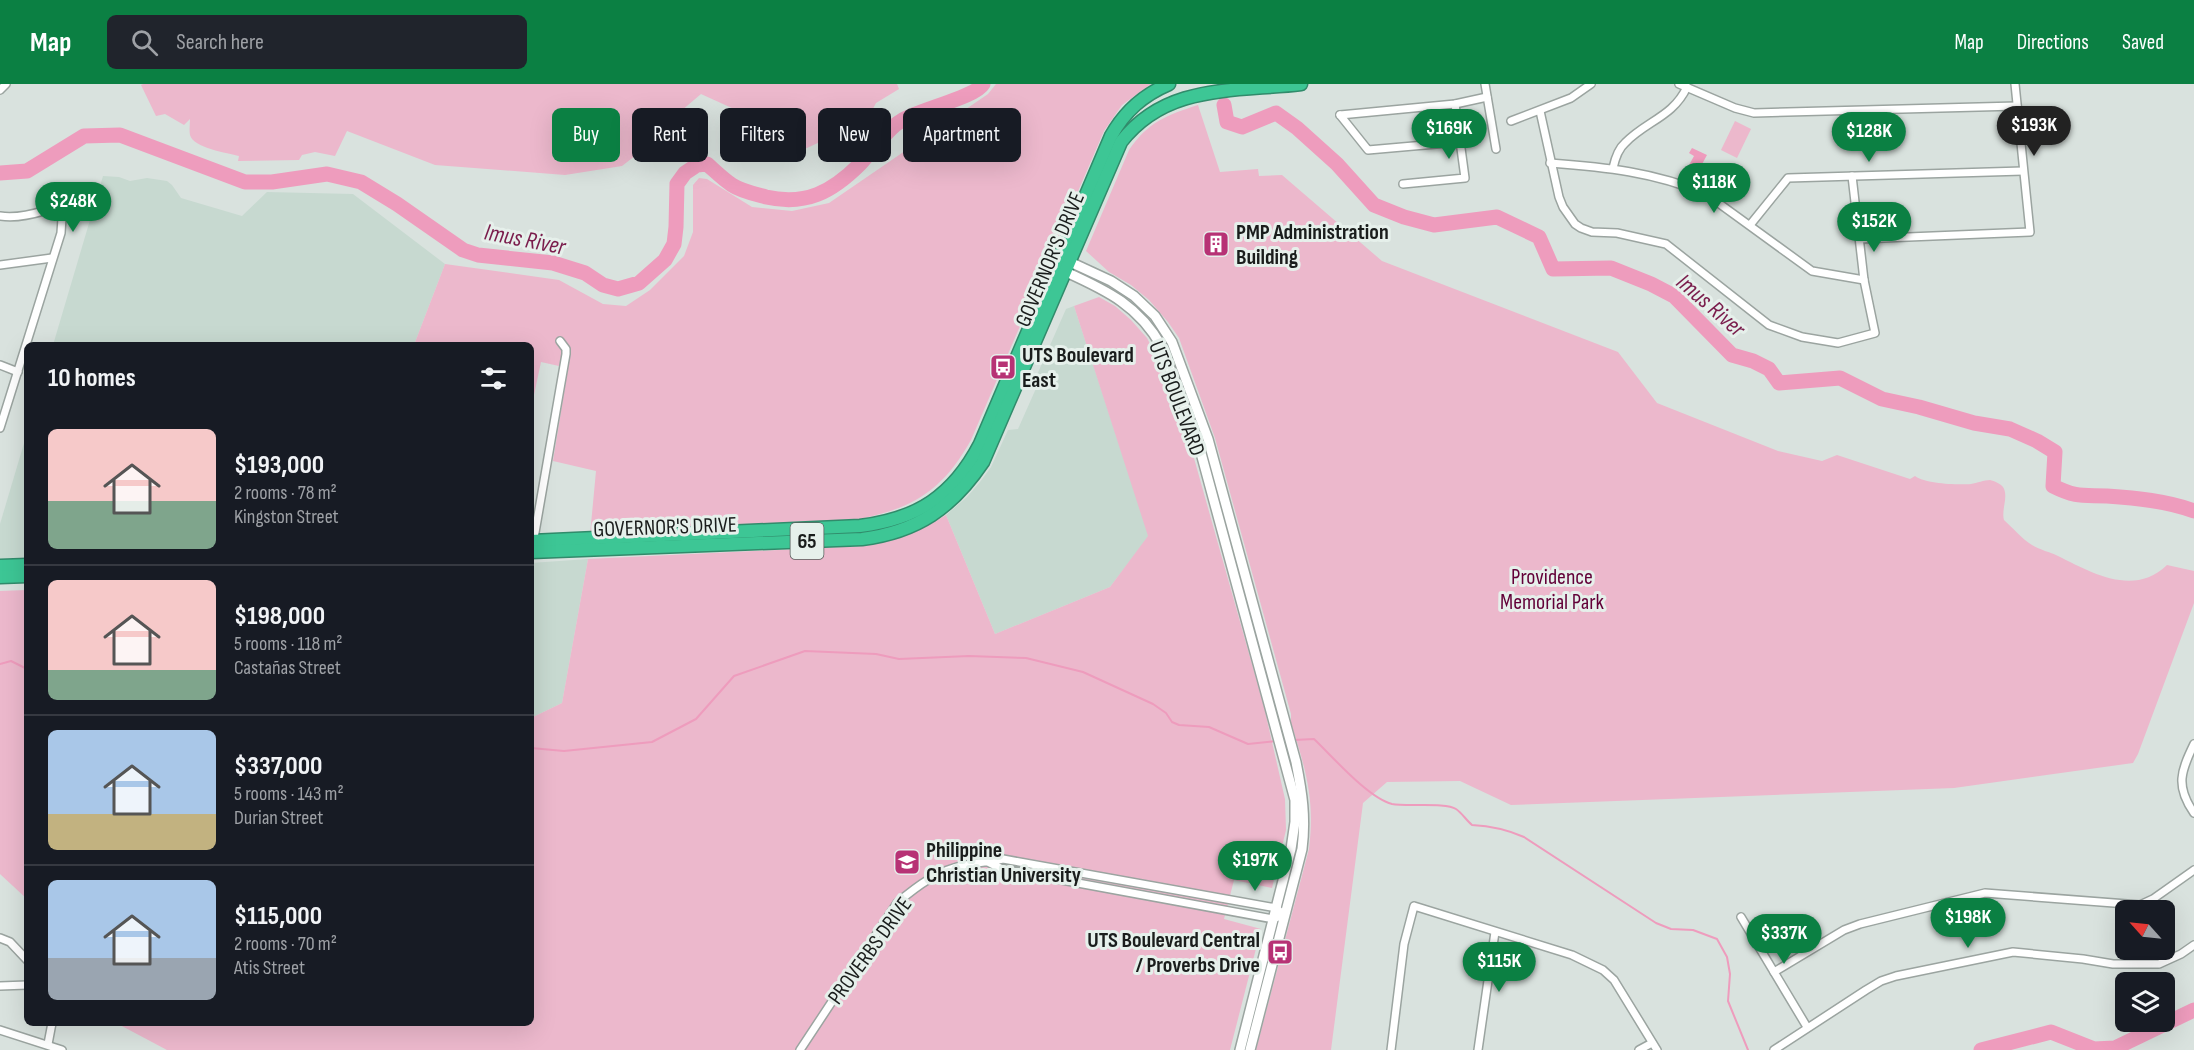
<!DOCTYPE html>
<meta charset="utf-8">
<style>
body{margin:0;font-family:"Sofia Sans Condensed",sans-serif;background:#20242c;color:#f1f3f6;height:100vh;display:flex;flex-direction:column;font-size:22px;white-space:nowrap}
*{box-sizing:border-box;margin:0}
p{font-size:20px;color:#9ea1a6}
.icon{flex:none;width:33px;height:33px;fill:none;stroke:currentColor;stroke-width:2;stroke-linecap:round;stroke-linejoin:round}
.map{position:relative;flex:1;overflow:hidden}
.panel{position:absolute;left:24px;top:258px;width:510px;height:684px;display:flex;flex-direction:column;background:#171b24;border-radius:9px;box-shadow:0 6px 24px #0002}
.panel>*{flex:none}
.guide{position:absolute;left:552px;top:24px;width:570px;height:54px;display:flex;gap:12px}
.needle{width:39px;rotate:297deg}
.buttons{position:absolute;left:2115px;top:816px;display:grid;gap:12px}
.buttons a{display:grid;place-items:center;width:60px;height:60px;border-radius:9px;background:#171b24;box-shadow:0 6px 24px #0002;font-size:30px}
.price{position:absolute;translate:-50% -51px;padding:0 14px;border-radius:21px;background:#0b8043;color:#fff;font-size:20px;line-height:39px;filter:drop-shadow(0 2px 3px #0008)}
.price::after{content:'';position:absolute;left:50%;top:36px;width:18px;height:14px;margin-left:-9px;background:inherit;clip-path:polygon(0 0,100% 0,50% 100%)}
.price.current{background:#222;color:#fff}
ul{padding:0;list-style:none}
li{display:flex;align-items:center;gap:18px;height:150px;padding:0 24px}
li+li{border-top:2px solid #363941}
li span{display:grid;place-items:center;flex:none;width:168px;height:120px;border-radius:9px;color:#555}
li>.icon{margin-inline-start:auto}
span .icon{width:72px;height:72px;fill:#fffc;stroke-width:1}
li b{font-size:26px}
h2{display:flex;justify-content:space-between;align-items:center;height:72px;padding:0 24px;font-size:26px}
.tag{padding:0 21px;border-radius:9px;background:#171b24;box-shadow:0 6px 24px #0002;font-size:21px;line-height:54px}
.tag.current{background:#0b8043;color:#fff}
header{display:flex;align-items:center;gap:36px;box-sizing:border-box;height:84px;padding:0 30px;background:#0b8043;color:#fff}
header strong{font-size:28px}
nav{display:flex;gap:33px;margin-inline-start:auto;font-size:21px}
.search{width:420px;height:54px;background:#20242c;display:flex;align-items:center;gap:15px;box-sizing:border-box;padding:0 21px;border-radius:9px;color:#9ea1a6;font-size:22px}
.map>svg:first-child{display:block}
</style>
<header>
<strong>Map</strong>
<div class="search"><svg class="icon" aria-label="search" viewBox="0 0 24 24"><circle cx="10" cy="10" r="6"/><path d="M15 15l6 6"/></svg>Search here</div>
<nav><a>Map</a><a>Directions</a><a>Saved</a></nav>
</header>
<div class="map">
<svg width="2194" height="966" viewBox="0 0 2194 966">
<rect width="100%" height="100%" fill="#d9e2de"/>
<g fill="#c7d9d0">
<polygon points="103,92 119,93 130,97 147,94 167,97 172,101 181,114 242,132 267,108 353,110 445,180 414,261 53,261"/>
<polygon points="1074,222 1149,452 1110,503 995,550 946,431 967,413 980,398 991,383 1008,346 1018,345 1038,300 1036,293 1066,225"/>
<polygon points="27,349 27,474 0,475 0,440"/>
<polygon points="588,475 562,619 531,634 531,479"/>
</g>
<g fill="#ecb8cc">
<path d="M143,0h754l2,5 -23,14 -9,17 -60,28 -13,1 -1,-27 -20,-2 -28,-6 -44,-20 -34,29 -18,22 -27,21 -57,9 -130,-10 -88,-34 -12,25 -20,-4 -13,3 -3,5 -61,1 1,-5c-11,-3 -46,-8 -49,-21 -1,-5 0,-11 0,-16l-6,6 -19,-11 -9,2 -15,-31z"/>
<path d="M996,0h155l-29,21 -18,26 -133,309c-28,50 -57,68 -112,79l-269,16 6,-64 -43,-10 15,-93 -27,-6 -10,47v-64h-117l31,-81 114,16 44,24 23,2 24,-16 34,-34 9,-24v-47l6,-7 8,1 45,28 40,4 37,-8 159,-109z"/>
<path d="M1198,21l22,67 38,-3 1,7 23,-1 100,86 236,91 39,51 121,48 44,10 15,-6 73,24 5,-3c11,8 42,9 56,8 6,-1 13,-4 19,-4 4,1 11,4 13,7 6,9 -2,23 1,33 9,8 18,19 28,25 8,5 18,7 26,11 34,17 76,41 109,9l27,6v32l-56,151 -5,9 -179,25 -443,17 -51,-24 -73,1 -24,21 -32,247h-75l53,-201c6,-50 -3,-79 -18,-126v-9l-76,-276 -36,-100 -11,-16 -19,-22 -18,-15 -22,-13 -23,-21 43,-101c19,-28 38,-35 69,-45z"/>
<polygon points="1735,37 1751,45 1737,74 1721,66"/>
<path d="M1099,213l16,9 16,14 16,18 17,33 26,73 74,263 21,92 1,31 -14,58 -38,-8 -10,39 37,10 -31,121h-1063l-49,-26 413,-1v-305l31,-15 26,-144 273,-13c35,-4 55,-13 85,-31l49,119 115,-47 38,-51 -74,-230z"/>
<polygon points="27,506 27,815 0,790 0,507"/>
</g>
<polygon fill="#ee9cbd" points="1692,64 1707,71 1701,82 1693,86 1688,83 1694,72 1689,69"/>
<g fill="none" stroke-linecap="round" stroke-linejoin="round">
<g stroke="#ee9cbd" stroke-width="2">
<polyline points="0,580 11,577 27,585"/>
<path d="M1294,656l20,-1c18,17 54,59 78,65 15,3 54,-2 64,5 6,4 10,11 16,16 19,1 34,4 52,12l132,86 15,6 22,1 24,9 10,18 3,17 -2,27 20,49"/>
<polyline points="531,664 564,667 652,658 696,635 734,592 805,567 876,570 899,575 969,572 1026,574 1083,588 1153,620 1166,629 1172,638 1179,641 1209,643 1248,660 1277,657"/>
</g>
<g stroke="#ee9cbd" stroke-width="15">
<path d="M1224,21l3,17 15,5 34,-14 21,15 40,36 37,41 30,12 30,8 63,-8 42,20 14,32 58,-1 40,16 23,12 58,59 21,6 16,8 10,14 61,-5 42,21 37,8 55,16 36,6 27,12 18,11 -2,34c24,12 30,9 54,10 29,2 60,5 87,15"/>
<path d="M0,89l27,-2 57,-35 36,-1 125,47h27l55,-8 34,8 36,22 66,46 15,5 75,8 32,10 18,12 15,4 21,-6 26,-23 9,-16 2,-17 1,-43 8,-11 12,-8 10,-1c8,7 16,15 25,21 9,6 23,9 34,12 40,9 66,-5 94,-33 11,-12 28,-36 41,-43 17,-11 75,-24 82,-37"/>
<polyline points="1981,966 2051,948 2094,965 2115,964 2194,926"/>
</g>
<defs>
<g id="street">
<polyline points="1485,0 1496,65"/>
<polyline points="1679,0 1735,24 1754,29 2017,22"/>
<polyline points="0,6 6,0"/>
<polyline points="1540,27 1559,113 1563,123 1575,140 1581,144 1592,148 1617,149 1666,160 1769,241 1802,253 1838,259 1875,249 1864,196 1852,92"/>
<polyline points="1340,31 1455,20 1487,13"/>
<polyline points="1340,31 1368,66 1459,58"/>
<polyline points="1511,37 1571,14 1591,0"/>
<path d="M1550,79c54,4 105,9 156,31l106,77 52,9"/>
<path d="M1613,84c2,-9 5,-19 12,-25 21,-22 48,-26 62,-56"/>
<polyline points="1403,100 1465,94 1455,20"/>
<path d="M0,132c27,4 63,-11 86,-23"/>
<polyline points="1750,141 1788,94 2023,87"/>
<polyline points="1860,155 2030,148 2015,0"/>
<polyline points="0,181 52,174"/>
<polyline points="0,281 18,288"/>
<polyline points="0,344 61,149 62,134 59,122"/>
<polyline points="533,460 566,270 566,265 560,257"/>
<path d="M2194,660c-13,27 -19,42 0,69"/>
<polyline points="1741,833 1807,943"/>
<polyline points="0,854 10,858 27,876"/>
<polyline points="1774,888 1844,846 1860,840 1985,809 2140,821 2153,815 2194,786"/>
<polyline points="0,902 27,901"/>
<polyline points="0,946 62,966"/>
<polyline points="48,960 52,939"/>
<path d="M800,966l97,-147c20,-17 41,-33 69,-38 12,-3 24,-3 37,-6l273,49 8,7 -11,4 -271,-50 -14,-7"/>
<polyline points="1391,966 1404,860 1414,822 1572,871 1603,886 1614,896 1657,966"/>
<polyline points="1478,966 1495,848"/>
<polyline points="1639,966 1652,959"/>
<polyline points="1774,966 1866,906 1881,897 1896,892 2013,868 2083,875 2113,880 2159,880 2181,870 2194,861"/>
</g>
<g id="secondary">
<path d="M1064,178h6l41,19 23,15 21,20 17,26 36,97 88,323c6,30 10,56 6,87l-52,201"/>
<path d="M1063,185l3,3c42,19 73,34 96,75l36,95 97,358v22l-4,27 -51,201"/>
</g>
<g id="highway">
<path d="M531,457l329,-15c57,-7 93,-30 120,-82l131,-308c14,-25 32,-41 58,-52"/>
<path d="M531,468l331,-13c55,-7 90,-31 121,-77l138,-320c45,-58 111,-50 180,-58"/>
<polyline points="0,482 27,481"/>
<polyline points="0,493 27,492"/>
</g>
</defs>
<use href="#street" stroke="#9ba4a0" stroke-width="10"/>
<use href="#secondary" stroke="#9ba4a0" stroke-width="12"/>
<use href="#highway" stroke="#318b6b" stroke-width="15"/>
<use href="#street" stroke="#fff" stroke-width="7"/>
<use href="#secondary" stroke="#fff" stroke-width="9"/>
<use href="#highway" stroke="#3dc695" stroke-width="12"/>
</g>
<defs>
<symbol id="building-square" viewBox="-11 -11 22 22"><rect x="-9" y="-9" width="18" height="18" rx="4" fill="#b73275" stroke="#e6f0eb"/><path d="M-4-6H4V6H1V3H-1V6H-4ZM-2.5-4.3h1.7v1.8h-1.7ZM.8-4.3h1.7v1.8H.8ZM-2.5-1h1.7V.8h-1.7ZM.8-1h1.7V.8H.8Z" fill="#fff"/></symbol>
<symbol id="bus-square" viewBox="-11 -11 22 22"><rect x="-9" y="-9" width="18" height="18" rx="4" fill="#b73275" stroke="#e6f0eb"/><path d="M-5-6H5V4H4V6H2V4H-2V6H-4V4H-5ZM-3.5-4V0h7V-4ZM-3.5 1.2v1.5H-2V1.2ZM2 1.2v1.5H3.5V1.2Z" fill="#fff"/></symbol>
<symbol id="university-square" viewBox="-11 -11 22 22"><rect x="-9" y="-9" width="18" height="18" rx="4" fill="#b73275" stroke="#e6f0eb"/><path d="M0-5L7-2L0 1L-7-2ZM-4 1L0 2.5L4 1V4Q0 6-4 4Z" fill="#fff"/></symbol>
</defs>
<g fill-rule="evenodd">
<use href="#building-square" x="1201" y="145" width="30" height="30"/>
<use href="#bus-square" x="988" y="268" width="30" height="30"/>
<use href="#university-square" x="892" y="763" width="30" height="30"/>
<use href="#bus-square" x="1265" y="853" width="30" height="30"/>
</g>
<g text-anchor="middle" stroke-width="6" stroke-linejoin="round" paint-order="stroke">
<rect fill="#e6f0eb" stroke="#575c5a" stroke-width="1.5" x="790.5" y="439" width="33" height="36" rx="4.5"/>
<g font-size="21" font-weight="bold" fill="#1a1d1c">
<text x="807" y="464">65</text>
</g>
<g font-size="22" font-weight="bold" fill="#1a1d1c" stroke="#e6f0eb" text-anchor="start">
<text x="1236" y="155">PMP Administration<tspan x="1236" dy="25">Building</tspan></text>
<text x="1022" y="278">UTS Boulevard<tspan x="1022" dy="25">East</tspan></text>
<text x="926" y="773">Philippine<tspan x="926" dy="25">Christian University</tspan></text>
<text x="1260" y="863" text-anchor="end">UTS Boulevard Central<tspan x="1260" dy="25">/ Proverbs Drive</tspan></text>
</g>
<g font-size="22" fill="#1a1d1c" stroke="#e6f0eb">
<text transform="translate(1049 175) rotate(-67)" y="8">GOVERNOR'S DRIVE</text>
<text transform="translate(1178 314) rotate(69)" y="8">UTS BOULEVARD</text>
<text transform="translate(665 442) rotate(-2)" y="8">GOVERNOR'S DRIVE</text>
<text transform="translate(869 866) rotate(-54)" y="8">PROVERBS DRIVE</text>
</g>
<g font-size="22" fill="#620038" stroke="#e6f0eb">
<text x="1552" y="500">Providence<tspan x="1552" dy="25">Memorial Park</tspan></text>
</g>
<g font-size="24" font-style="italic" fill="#7a1d4c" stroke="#e6f0eb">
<text transform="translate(525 155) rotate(11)" y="8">Imus River</text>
<text transform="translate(1711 221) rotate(41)" y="8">Imus River</text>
</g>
</g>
</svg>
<div class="buttons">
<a><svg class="needle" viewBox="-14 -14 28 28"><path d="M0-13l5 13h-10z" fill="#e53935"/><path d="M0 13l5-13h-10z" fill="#9ea1a6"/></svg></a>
<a><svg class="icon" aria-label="layers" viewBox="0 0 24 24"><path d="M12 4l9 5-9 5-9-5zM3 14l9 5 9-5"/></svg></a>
</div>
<b class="price current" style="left:2034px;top:73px">$193K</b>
<b class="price" style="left:1449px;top:76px">$169K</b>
<b class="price" style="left:1869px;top:79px">$128K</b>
<b class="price" style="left:1714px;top:130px">$118K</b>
<b class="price" style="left:73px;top:149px">$248K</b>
<b class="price" style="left:1874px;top:169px">$152K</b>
<b class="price" style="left:1255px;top:808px">$197K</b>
<b class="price" style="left:1968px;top:865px">$198K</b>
<b class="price" style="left:1784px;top:881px">$337K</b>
<b class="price" style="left:1499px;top:909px">$115K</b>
<div class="guide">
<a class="tag current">Buy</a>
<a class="tag">Rent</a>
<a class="tag">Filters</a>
<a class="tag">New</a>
<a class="tag">Apartment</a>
</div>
<section class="panel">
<h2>10 homes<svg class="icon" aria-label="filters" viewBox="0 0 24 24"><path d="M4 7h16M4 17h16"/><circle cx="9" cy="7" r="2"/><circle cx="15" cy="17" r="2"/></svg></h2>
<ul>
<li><span style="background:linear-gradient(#f6c9c9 60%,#7fa58c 0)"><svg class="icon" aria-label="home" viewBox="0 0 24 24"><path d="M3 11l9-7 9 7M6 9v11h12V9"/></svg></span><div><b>$193,000</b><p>2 rooms · 78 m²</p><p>Kingston Street</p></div></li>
<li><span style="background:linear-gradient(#f6c9c9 75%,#7fa58c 0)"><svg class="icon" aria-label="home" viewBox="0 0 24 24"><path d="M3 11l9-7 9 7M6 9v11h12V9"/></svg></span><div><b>$198,000</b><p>5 rooms · 118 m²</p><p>Castañas Street</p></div></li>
<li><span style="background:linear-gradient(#a9c7e8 70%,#c2b280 0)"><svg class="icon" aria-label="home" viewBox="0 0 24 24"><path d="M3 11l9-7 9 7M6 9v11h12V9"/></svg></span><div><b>$337,000</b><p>5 rooms · 143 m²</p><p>Durian Street</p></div></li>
<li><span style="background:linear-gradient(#a9c7e8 65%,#9aa5b1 0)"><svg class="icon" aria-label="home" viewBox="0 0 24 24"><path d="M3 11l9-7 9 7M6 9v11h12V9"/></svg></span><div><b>$115,000</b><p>2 rooms · 70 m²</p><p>Atis Street</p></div></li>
</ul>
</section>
</div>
